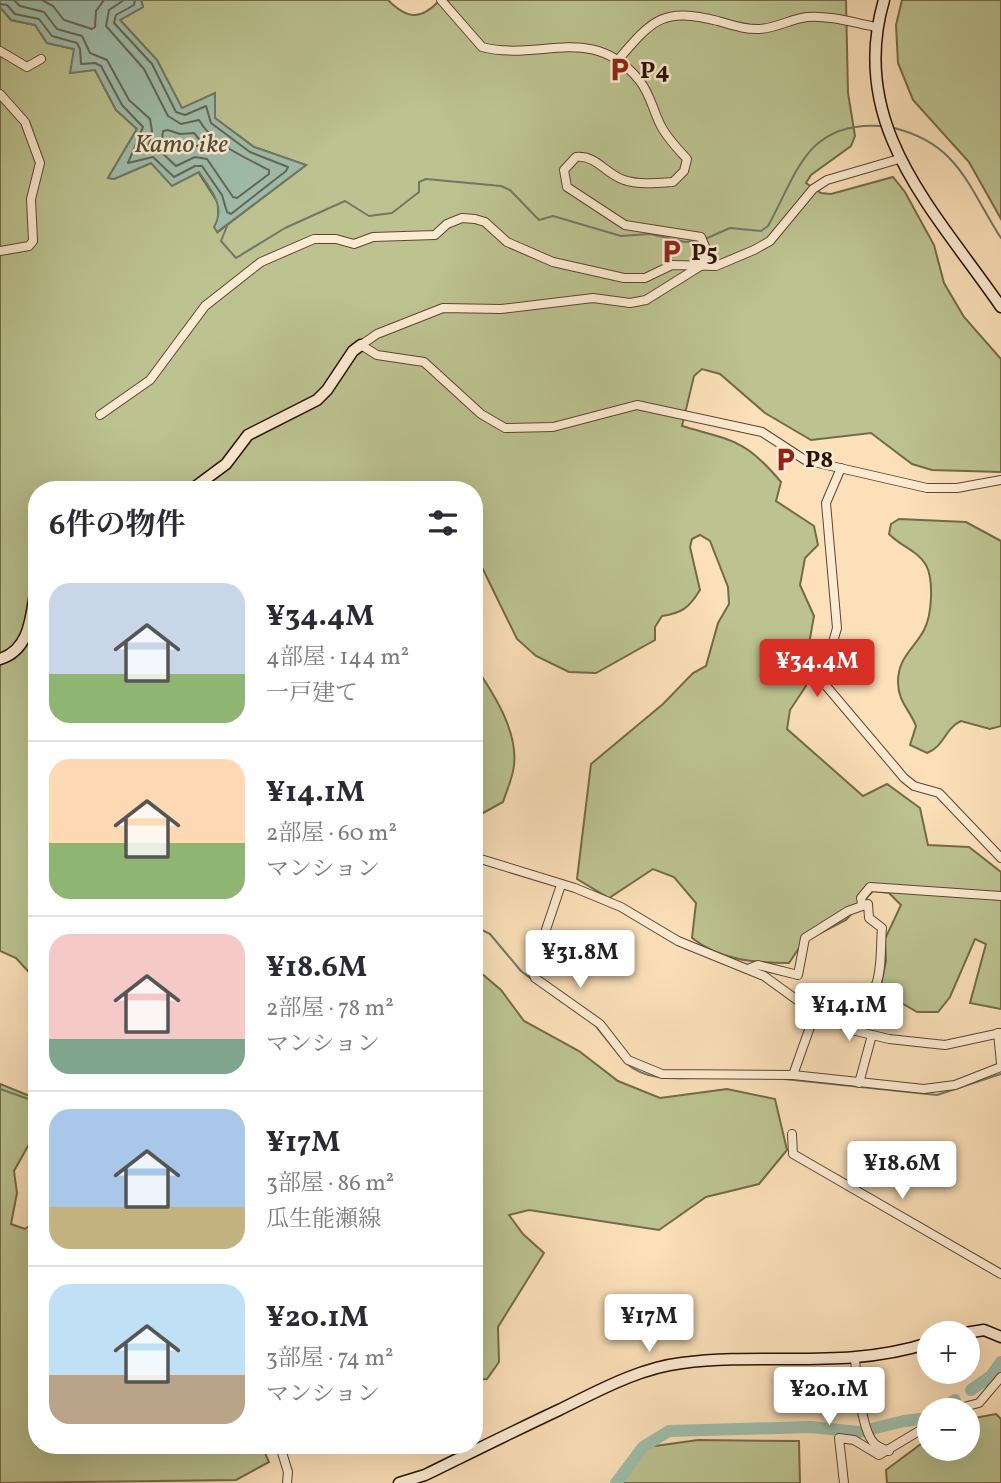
<!DOCTYPE html>
<html lang="ja">
<meta charset="utf-8">
<style>
body{margin:0;font-family:Vollkorn,"Noto Serif JP",serif;background:#f2f2f3;color:#2b2b33;height:100vh;display:flex;flex-direction:column;font-size:26px;white-space:nowrap}
*{box-sizing:border-box;margin:0}
p{font-size:23px;color:#7c7c81}
.icon{flex:none;width:38px;height:38px;fill:none;stroke:currentColor;stroke-width:2;stroke-linecap:round;stroke-linejoin:round}
.map{position:relative;flex:1;overflow:hidden}
.sheet{position:absolute;left:28px;top:481px;width:455px;height:973px;display:flex;flex-direction:column;background:#fff;border-radius:28px;box-shadow:0 7px 28px #0002}
.sheet>*{flex:none}
.tools{position:absolute;left:917px;top:1321px;display:grid;gap:14px}
.tools a{display:grid;place-items:center;width:63px;height:63px;border-radius:50%;background:#fff;box-shadow:0 7px 28px #0002;font-size:35px}
.price{position:absolute;translate:-50% -60px;padding:0 16px;border-radius:7px;background:#fff;color:#222;font-size:23px;line-height:46px;filter:drop-shadow(0 2px 4px #0008)}
.price::after{content:'';position:absolute;left:50%;top:42px;width:21px;height:16px;margin-left:-10px;background:inherit;clip-path:polygon(0 0,100% 0,50% 100%)}
.price.on{background:#d93025;color:#fff}
ul{padding:0;list-style:none}
li{display:flex;align-items:center;gap:21px;height:175px;padding:0 21px}
li+li{border-top:2px solid #e1e1e2}
li span{display:grid;place-items:center;flex:none;width:196px;height:140px;border-radius:21px;color:#555}
li>.icon{margin-inline-start:auto}
span .icon{width:84px;height:84px;fill:#fffc;stroke-width:1}
li b{font-size:30px}
h2{display:flex;justify-content:space-between;align-items:center;height:84px;padding:0 21px;font-size:30px}
.map>svg:first-child{display:block}
</style>
<div class="map">
<svg width="1001" height="1483" viewBox="0 0 1001 1483">
<rect width="100%" height="100%" fill="#fbe0b9"/>
<filter id="stains"><feTurbulence type="fractalNoise" baseFrequency=".00286" numOctaves="4"/><feColorMatrix values="0 0 0 0 .2 0 0 0 0 .09 0 0 0 0 .02 0 0 0 .5 -.17"/></filter>
<radialGradient id="worn" r=".72"><stop offset=".6" stop-color="#630" stop-opacity="0"/><stop offset="1" stop-color="#630" stop-opacity=".3"/></radialGradient>
<g fill="#bcc391" stroke="#746a48" stroke-width="2">
<path d="M141,0h247c20,20 33,20 52,0h406l2,93 7,43 -4,10 -40,29 -5,8 15,10 10,1 62,-17 12,15 29,53 10,38 20,34 37,42v113l-69,-2 -20,-6 -41,-31 -60,7 -46,-27 -45,-39 -18,-5 -8,7 -12,50c51,15 63,13 99,56l-5,19 38,25 4,19 -13,13 -5,27 14,31 -7,39 -1,31 -16,24 -3,19 76,67 24,-12 33,24 8,37 41,2 32,25v137l-31,-6 16,-59 -11,-5 -25,58 -12,15h-21l-37,-22 6,-29 -1,-22 16,-34 -12,-12 -16,-2 -27,29 -43,22 -14,21c-35,0 -69,-3 -97,-25l4,-35 -22,-26 -21,-8 -44,29 -32,-19 14,-115 72,-60 30,-31 13,-7 12,-43 11,-19 -1,-17 -18,-46 -10,-6 -8,4 -2,8 10,43c-11,18 -18,23 -38,26l-7,11v13l-59,33 -27,-1 -33,-16 -19,-17 -43,-88v-61h-437v491l-21,-23 -16,-7v-944l11,13 24,5 12,18 27,6 21,21 21,40 21,19 -29,49 6,1 37,-16 47,9 20,31v29l88,-67 -52,-18 -39,-29v-25l-33,16 -25,-49 -37,-40 23,-13z"/>
<polygon points="902,0 1001,0 1001,219 969,162 913,100 898,63 896,25"/>
<path d="M899,519l67,3 35,19v185l-11,3 -29,-8c-16,7 -17,26 -34,32l-17,-8 6,-19c-6,-16 -18,-24 -18,-44 0,-25 16,-33 26,-52 8,-15 10,-50 2,-65 -9,-15 -26,-19 -37,-31l2,-10z"/>
<path d="M474,665c19,27 44,66 40,100 -1,12 -7,25 -11,37l-29,16z"/>
<polygon points="474,967 501,990 524,1021 579,1051 618,1081 660,1098 727,1089 775,1099 787,1150 759,1184 706,1197 659,1230 529,1210 509,1215 523,1234 544,1253 498,1327 499,1362 487,1379 474,1380"/>
<polygon points="0,1084 37,1099 37,1130 14,1171 17,1193 11,1224 25,1229 37,1220 37,1446 262,1446 269,1462 236,1480 0,1483"/>
<polygon points="996,1414 1001,1419 1001,1483 887,1483 886,1470 929,1438 929,1449 968,1449 968,1419"/>
<polygon points="698,1440 799,1441 800,1483 616,1483 648,1447"/>
</g>
<path fill="#9fbdab" stroke="#717867" stroke-width="2" d="M0,0h141l2,7 -23,13 37,40 25,48 33,-15v25l39,29 52,18 -89,67 -3,-5c12,-21 -3,-37 -15,-55l-27,14 -21,-23 -37,16 -6,-1 29,-49 -21,-19 -21,-40 -25,3 4,-24 -27,-6 -12,-18 -24,-5 -11,-13z"/>
<g fill="none" stroke-linecap="round" stroke-linejoin="round">
<g stroke="#656656" stroke-width="2">
<path d="M14,0l6,6 24,6 13,17 25,7 8,17 17,7 22,40 21,19 2,12 -4,16 12,4 16,15 19,-9 12,2 26,38 4,1 32,-24v-4c-24,-13 -56,-25 -70,-50l-18,4 -13,-8 -24,-47 -38,-43 3,-16 15,-10"/>
<polyline points="42,0 53,6 64,20 92,29 95,27 96,11 104,0"/>
<polyline points="0,4 7,5 15,14 39,19 52,36 77,43 80,49 81,64 95,63 101,66 122,105 143,127 128,163 153,157 174,177 195,166 202,166 222,195 227,212 231,214 286,171 288,167 250,152 211,123 206,106 185,115 176,112 152,64 114,23 116,15 134,5 135,0"/>
<polygon points="168,130 180,134 194,133 203,144 177,152 162,139 163,131"/>
</g>
<g stroke="#717867" stroke-width="2">
<path d="M894,128c65,16 74,59 107,110"/>
<polyline points="227,226 221,241 236,258 285,228 345,201 369,216 392,213 419,192 419,182 426,179 501,186 510,190 539,220 553,216 621,236 650,234 685,242 700,240"/>
<path d="M705,239l25,-11 31,3 7,-5c29,-52 38,-105 113,-100"/>
<polyline points="474,926 490,934 521,971 562,1002"/>
<polyline points="595,1025 620,1056"/>
<path d="M626,1063c18,16 42,16 65,15"/>
<polyline points="784,1079 937,1095 1001,1074"/>
<polyline points="0,1089 37,1102"/>
</g>
<g stroke="#9fbdab" stroke-width="12">
<polyline points="971,1390 991,1376 1001,1362"/>
<polyline points="941,1410 955,1400"/>
<polyline points="616,1483 643,1447 669,1431 811,1427 859,1432 904,1421 929,1418"/>
</g>
<defs>
<g id="street">
<path d="M441,0l41,47c59,15 109,-25 157,33 11,13 14,30 21,44 6,13 17,24 27,35l-3,12 -11,11c-15,1 -34,3 -49,-2 -19,-6 -27,-25 -48,-23l-12,13 3,17 58,38 76,12 7,17 -6,11 -56,35 -16,3 -37,-5 -92,11 -58,-1 -66,26 -16,11 16,10 47,7 57,52 24,14 48,-1 84,-22 125,27 43,28 122,28h30l44,-8"/>
<polyline points="0,51 27,67 41,59"/>
<path d="M618,60c35,-41 45,-53 100,-39 14,4 28,9 42,8 16,-1 31,-10 47,-12 22,-2 48,6 69,10"/>
<polyline points="0,94 25,122 40,163 31,199 33,241 29,246 0,251"/>
<polyline points="100,415 150,380 205,306 261,262 314,239 336,239 354,244 373,237 435,235 447,224 462,218 475,219 485,222 507,242 553,262 624,278 645,278 672,265 716,266 754,250 770,241 813,189 827,180 899,159"/>
<polyline points="841,468 826,503 837,628 822,681 904,778 914,786 939,793 1001,858"/>
<polyline points="474,857 575,888 621,907 678,941 764,976 815,1013 856,1031 889,1039 945,1045 1001,1033"/>
<polyline points="561,885 532,971 535,978 600,1024 628,1060 662,1074 793,1075 924,1089 955,1085 1001,1067"/>
<polyline points="862,904 861,898 870,887 1001,896"/>
<path d="M748,969l10,-4 40,10 7,-37 43,-27 20,-7 1,14 13,10c-3,31 5,75 -37,79l-9,16"/>
<polyline points="998,1033 1001,1063"/>
<polyline points="793,1075 815,1013"/>
<polyline points="859,1083 872,1035"/>
<polyline points="792,1134 793,1154 1001,1274"/>
<path d="M855,1360c2,18 6,70 19,83 3,4 10,6 15,8"/>
<polyline points="952,1410 979,1403 1001,1377"/>
<polyline points="280,1446 288,1472 287,1483"/>
<polyline points="844,1483 839,1438 854,1440 879,1455 929,1425"/>
</g>
<g id="secondary">
<path d="M884,0c-37,126 51,211 117,307"/>
<polyline points="191,490 226,464 248,435 317,400 327,390 353,351 361,345"/>
<path d="M0,659c33,-10 31,-49 37,-78"/>
<polyline points="959,1334 984,1330 1001,1337"/>
<path d="M399,1483l26,-8c45,-22 89,-44 134,-65 39,-19 80,-42 123,-47 86,-11 162,7 247,-20"/>
</g>
</defs>
<use href="#street" stroke="#5f442e" stroke-width="10"/>
<use href="#secondary" stroke="#2b1000" stroke-width="13"/>
<use href="#street" stroke="#fcebd2" stroke-width="8"/>
<use href="#secondary" stroke="#fcebd2" stroke-width="10"/>
</g>
<defs>
<symbol id="parking-bare" viewBox="-9 -9 18 18"><path d="M-3.5-5.5H1a3.5 3.5 0 0 1 0 7H-1V5.5H-3.5ZM-1-3.4V-.6H.8a1.4 1.4 0 0 0 0-2.8Z" fill="#8f2418" stroke="#fcebd2" stroke-width="2.5" paint-order="stroke"/></symbol>
</defs>
<g fill-rule="evenodd">
<use href="#parking-bare" x="602" y="52" width="35" height="35"/>
<use href="#parking-bare" x="654" y="234" width="35" height="35"/>
<use href="#parking-bare" x="768" y="442" width="35" height="35"/>
</g>
<g text-anchor="middle" stroke-width="5" stroke-linejoin="round" paint-order="stroke">
<g font-size="24" font-weight="bold" fill="#2b1000" stroke="#fcebd2" text-anchor="start">
<text x="640" y="78">P4</text>
<text x="691" y="260">P5</text>
<text x="805" y="467">P8</text>
</g>
<g font-size="26" font-style="italic" fill="#544d3c" stroke="#fcebd2">
<text x="181" y="152">Kamo ike</text>
</g>
</g>
<rect width="100%" height="100%" filter="url(#stains)"/>
<rect width="100%" height="100%" fill="url(#worn)"/>
</svg>
<div class="tools">
<a>+</a>
<a>−</a>
</div>
<b class="price on" style="left:817px;top:699px">¥34.4M</b>
<b class="price" style="left:580px;top:990px">¥31.8M</b>
<b class="price" style="left:849px;top:1043px">¥14.1M</b>
<b class="price" style="left:902px;top:1201px">¥18.6M</b>
<b class="price" style="left:649px;top:1354px">¥17M</b>
<b class="price" style="left:829px;top:1427px">¥20.1M</b>
<section class="sheet">
<h2>6件の物件<svg class="icon" aria-label="filters" viewBox="0 0 24 24"><path d="M4 7h16M4 17h16"/><circle cx="9" cy="7" r="2"/><circle cx="15" cy="17" r="2"/></svg></h2>
<ul>
<li><span style="background:linear-gradient(#c9d6e8 65%,#8fb573 0)"><svg class="icon" aria-label="home" viewBox="0 0 24 24"><path d="M3 11l9-7 9 7M6 9v11h12V9"/></svg></span><div><b>¥34.4M</b><p>4部屋 · 144 m²</p><p>一戸建て</p></div></li>
<li><span style="background:linear-gradient(#ffd9b3 60%,#8fb573 0)"><svg class="icon" aria-label="home" viewBox="0 0 24 24"><path d="M3 11l9-7 9 7M6 9v11h12V9"/></svg></span><div><b>¥14.1M</b><p>2部屋 · 60 m²</p><p>マンション</p></div></li>
<li><span style="background:linear-gradient(#f6c9c9 75%,#7fa58c 0)"><svg class="icon" aria-label="home" viewBox="0 0 24 24"><path d="M3 11l9-7 9 7M6 9v11h12V9"/></svg></span><div><b>¥18.6M</b><p>2部屋 · 78 m²</p><p>マンション</p></div></li>
<li><span style="background:linear-gradient(#a9c7e8 70%,#c2b280 0)"><svg class="icon" aria-label="home" viewBox="0 0 24 24"><path d="M3 11l9-7 9 7M6 9v11h12V9"/></svg></span><div><b>¥17M</b><p>3部屋 · 86 m²</p><p>瓜生能瀬線</p></div></li>
<li><span style="background:linear-gradient(#bfe0f5 65%,#b9a48a 0)"><svg class="icon" aria-label="home" viewBox="0 0 24 24"><path d="M3 11l9-7 9 7M6 9v11h12V9"/></svg></span><div><b>¥20.1M</b><p>3部屋 · 74 m²</p><p>マンション</p></div></li>
</ul>
</section>
</div>
